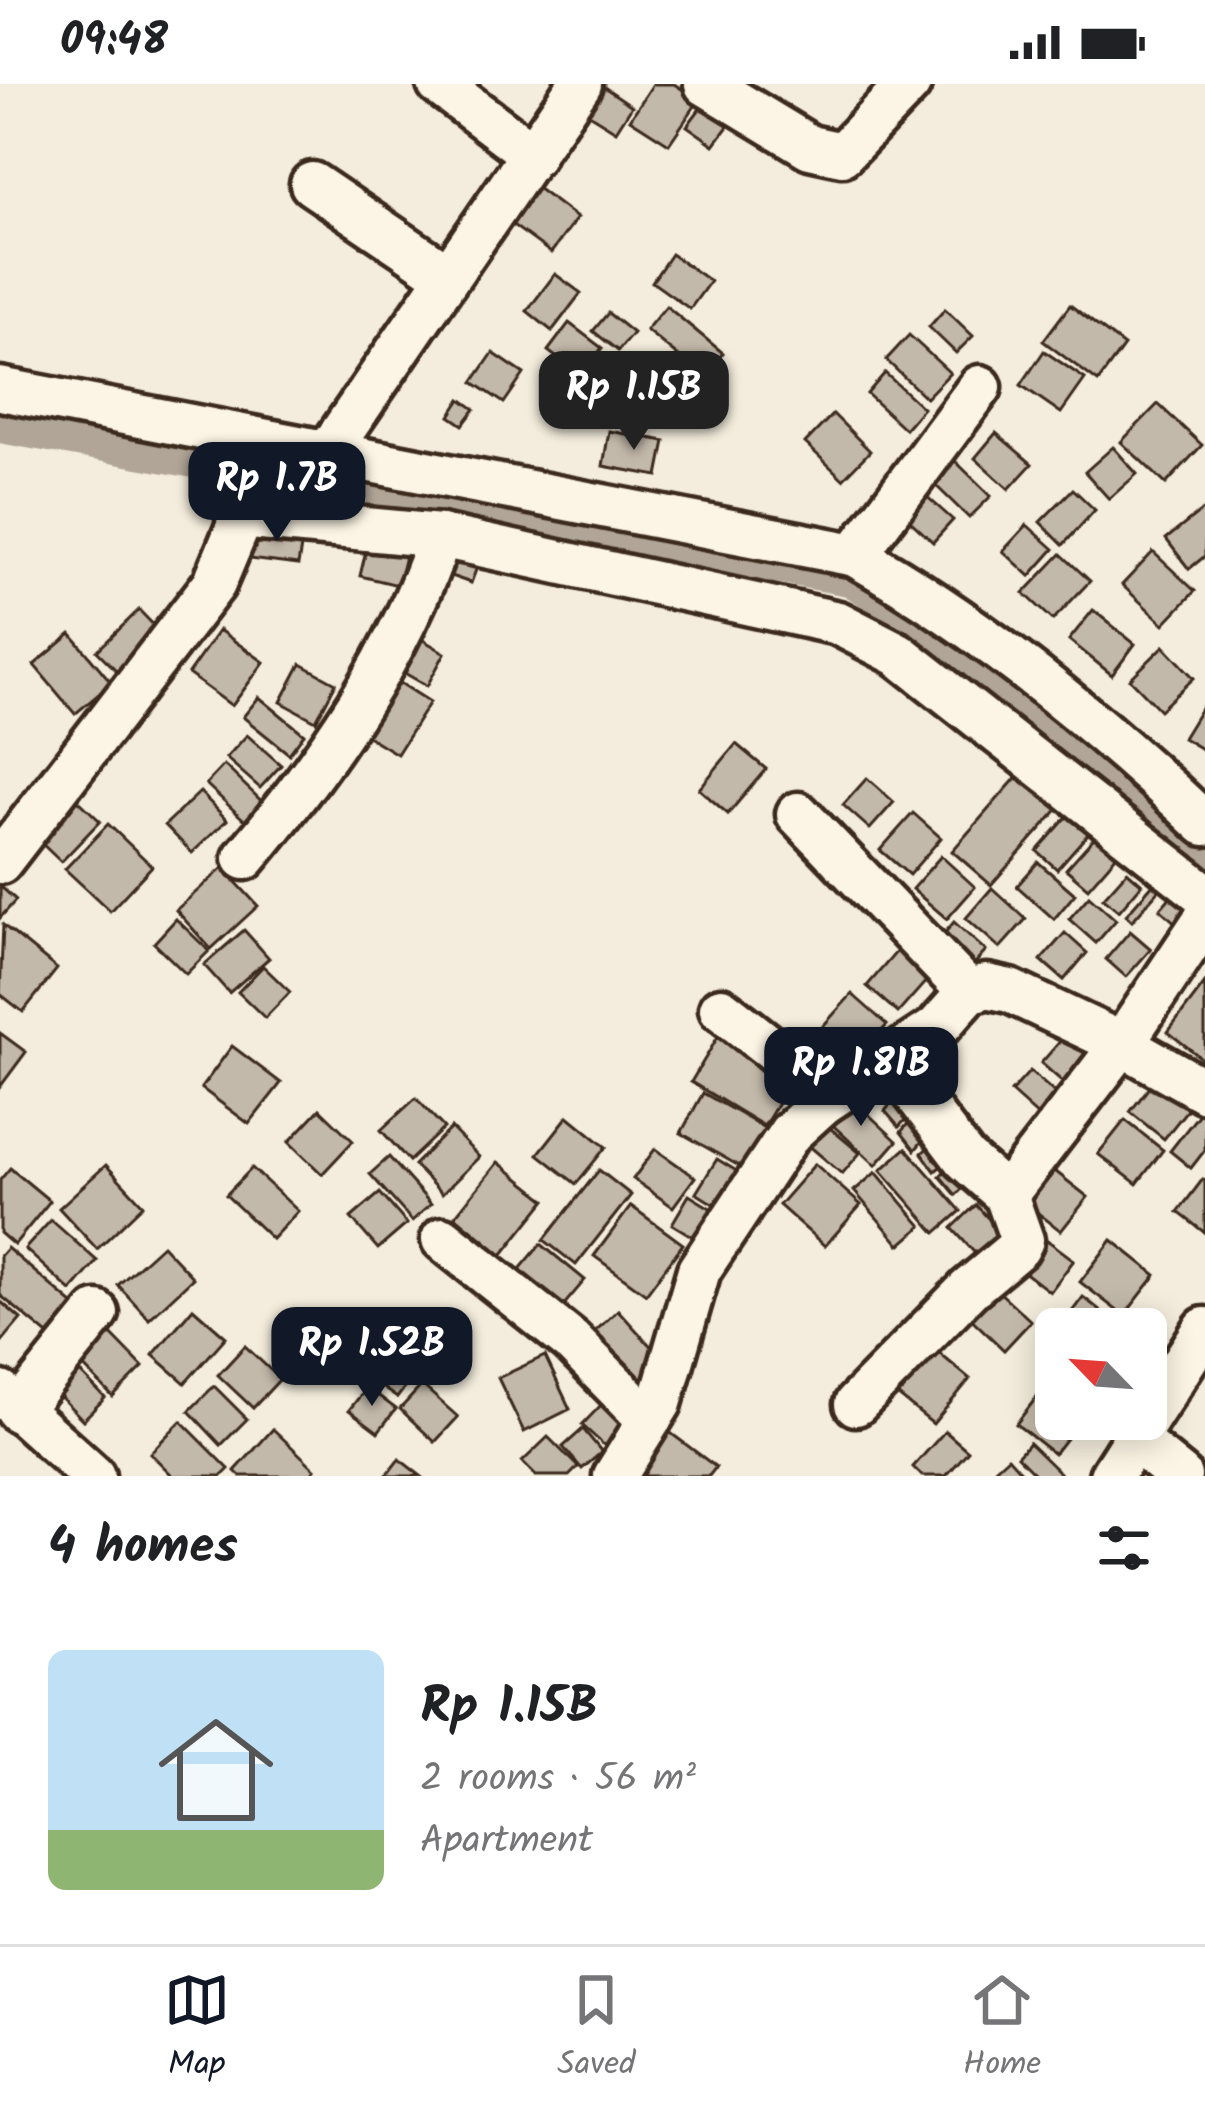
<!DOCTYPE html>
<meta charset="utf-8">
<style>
body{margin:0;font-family:Kalam,sans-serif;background:#f6f6f6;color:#202124;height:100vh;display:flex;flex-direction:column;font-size:45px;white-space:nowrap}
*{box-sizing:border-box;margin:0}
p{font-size:39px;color:#757577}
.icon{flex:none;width:66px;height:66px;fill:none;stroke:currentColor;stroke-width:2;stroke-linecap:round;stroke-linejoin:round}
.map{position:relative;height:1392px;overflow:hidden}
.drawer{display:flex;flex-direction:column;background:#fff;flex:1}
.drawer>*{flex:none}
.needle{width:78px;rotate:295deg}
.buttons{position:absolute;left:1035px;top:1224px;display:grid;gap:24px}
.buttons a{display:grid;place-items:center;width:132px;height:132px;border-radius:18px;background:#fff;box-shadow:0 6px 30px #0003;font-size:60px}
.price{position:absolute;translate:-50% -102px;padding:0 27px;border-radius:24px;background:#111827;color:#fff;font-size:39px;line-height:78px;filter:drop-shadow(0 3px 6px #0008)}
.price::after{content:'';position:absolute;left:50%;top:72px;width:36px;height:27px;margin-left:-18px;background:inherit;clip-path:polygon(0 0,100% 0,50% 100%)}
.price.on{background:#222;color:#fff}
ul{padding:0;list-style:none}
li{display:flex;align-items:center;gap:36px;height:300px;padding:0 48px}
li span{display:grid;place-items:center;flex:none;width:336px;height:240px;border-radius:18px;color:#555}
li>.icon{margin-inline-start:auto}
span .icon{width:144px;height:144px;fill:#fffc;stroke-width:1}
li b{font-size:51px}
h2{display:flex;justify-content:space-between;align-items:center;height:144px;padding:0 48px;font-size:51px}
.status{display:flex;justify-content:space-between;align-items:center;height:84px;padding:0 60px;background:#fff;direction:ltr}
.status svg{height:33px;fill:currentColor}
.menu{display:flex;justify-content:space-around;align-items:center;height:168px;border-top:3px solid #e0e0e0;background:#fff;font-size:33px;color:#757577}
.menu a{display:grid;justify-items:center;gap:6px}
.menu .on{color:#111827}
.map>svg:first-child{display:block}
</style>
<div class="status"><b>09:48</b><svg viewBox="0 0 49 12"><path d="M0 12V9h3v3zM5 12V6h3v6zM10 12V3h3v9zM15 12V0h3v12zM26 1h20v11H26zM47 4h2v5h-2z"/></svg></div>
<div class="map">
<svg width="1205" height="1392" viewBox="0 0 1205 1392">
<rect width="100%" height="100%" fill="#f4eddd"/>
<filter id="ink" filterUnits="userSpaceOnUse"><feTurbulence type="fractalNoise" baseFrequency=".00833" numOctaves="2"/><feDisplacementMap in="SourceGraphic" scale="24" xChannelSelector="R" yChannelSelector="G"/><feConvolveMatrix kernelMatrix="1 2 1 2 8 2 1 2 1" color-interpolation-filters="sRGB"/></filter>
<g filter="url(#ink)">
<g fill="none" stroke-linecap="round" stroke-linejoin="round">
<polyline stroke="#b0a596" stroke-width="30" points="0,344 849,497 941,553 1205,771"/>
</g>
<g fill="#c3b9aa" stroke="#3b2a1e" stroke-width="3">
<polygon points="653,0 674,0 699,16 669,60 630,35"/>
<polygon points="604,3 632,22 616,47 587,29"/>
<polygon points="705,18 732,37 714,61 687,42"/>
<polygon points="525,95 577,134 551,169 499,131"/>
<polygon points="671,170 710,197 690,225 652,198"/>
<polygon points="555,190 581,209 552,247 527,227"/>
<polygon points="1070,221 1124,262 1098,298 1043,257"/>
<polygon points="666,222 723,269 703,293 646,246"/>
<polygon points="945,225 973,252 956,269 929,243"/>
<polygon points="608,229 633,249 618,267 593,247"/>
<polygon points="569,239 602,264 581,292 548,267"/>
<polygon points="909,251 950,289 926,314 886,276"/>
<polygon points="1044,267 1085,295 1061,329 1021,301"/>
<polygon points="493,269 524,290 504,319 473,298"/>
<polygon points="885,289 923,324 905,345 867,310"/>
<polygon points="461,315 475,325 463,341 450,332"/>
<polygon points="1158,320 1202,361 1166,400 1121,358"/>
<polygon points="833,330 870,367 843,395 805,359"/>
<polygon points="609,347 665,357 658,392 603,382"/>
<polygon points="996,349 1032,380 1009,405 975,374"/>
<polygon points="1113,363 1137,390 1109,415 1085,388"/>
<polygon points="946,368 991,412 969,434 925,391"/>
<polygon points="914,401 953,436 933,458 895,423"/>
<polygon points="1073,405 1095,426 1063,461 1040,438"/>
<polygon points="1205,424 1205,472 1189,485 1166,455"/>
<polygon points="255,438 304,445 298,481 250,475"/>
<polygon points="1027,441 1054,465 1030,492 1003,467"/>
<polygon points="370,450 408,459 398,501 360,492"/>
<polygon points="451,455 483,467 471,499 439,488"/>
<polygon points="1153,468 1195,507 1164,540 1122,501"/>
<polygon points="1061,470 1090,497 1053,536 1024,509"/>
<polygon points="139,526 163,551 121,591 97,567"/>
<polygon points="1093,526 1135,560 1112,591 1069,556"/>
<polygon points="219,546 264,578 232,622 188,590"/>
<polygon points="71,550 112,599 75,630 34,581"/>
<polygon points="413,550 445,569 427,602 394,583"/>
<polygon points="1164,562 1194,594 1160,626 1130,595"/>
<polygon points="301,580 336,599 316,637 281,618"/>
<polygon points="397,597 430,618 397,670 364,650"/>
<polygon points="259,613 304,650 289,670 243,633"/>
<polygon points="1205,618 1205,667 1183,654"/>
<polygon points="247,651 281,681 260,704 226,674"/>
<polygon points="736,660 766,685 728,730 699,705"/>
<polygon points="224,681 276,731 258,749 206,700"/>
<polygon points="1023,686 1062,721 991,801 952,767"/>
<polygon points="867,694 894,718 870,745 843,721"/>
<polygon points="200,708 227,736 192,769 165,741"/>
<polygon points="78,716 100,737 61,778 39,757"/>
<polygon points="1074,725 1094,743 1057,785 1037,767"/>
<polygon points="913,729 941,754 909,791 880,766"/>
<polygon points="1108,738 1129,757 1088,804 1066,785"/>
<polygon points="108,740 152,782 110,827 65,785"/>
<polygon points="941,772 975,803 947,835 912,805"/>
<polygon points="1038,778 1075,810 1054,835 1017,802"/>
<polygon points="223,784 258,822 211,865 176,826"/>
<polygon points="1127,787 1142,800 1119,827 1103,814"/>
<polygon points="1185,796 1204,814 1179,842 1160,825"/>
<polygon points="1154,799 1160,805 1132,837 1126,831"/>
<polygon points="0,802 16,816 0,834"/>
<polygon points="992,804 1026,835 1000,864 966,834"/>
<polygon points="1089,812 1116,836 1096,859 1069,835"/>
<polygon points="176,835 209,867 186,890 154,859"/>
<polygon points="954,838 986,867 969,886 937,858"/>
<polygon points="3,841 57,885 23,928 0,910"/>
<polygon points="244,846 269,874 229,909 204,881"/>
<polygon points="1130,847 1151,865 1126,893 1106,875"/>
<polygon points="1065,849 1087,869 1064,896 1041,876"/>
<polygon points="903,860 935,887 898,929 867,902"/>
<polygon points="263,882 290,908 265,934 238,908"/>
<polygon points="1205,899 1205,977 1168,948"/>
<polygon points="852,910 887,941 858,973 823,942"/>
<polygon points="722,946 796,990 764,1042 691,998"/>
<polygon points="1069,947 1094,969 1066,1001 1041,979"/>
<polygon points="0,949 26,968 0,1003"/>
<polygon points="232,962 281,999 249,1040 201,1004"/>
<polygon points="1163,985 1198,1012 1164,1055 1130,1028"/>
<polygon points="1030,987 1057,1011 1039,1033 1011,1008"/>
<polygon points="703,1009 768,1046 746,1086 681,1049"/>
<polygon points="847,1010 897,1057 876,1081 825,1034"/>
<polygon points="897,1012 911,1029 899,1043 885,1027"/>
<polygon points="416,1014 444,1044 409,1077 381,1046"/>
<polygon points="1205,1022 1205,1066 1191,1084 1170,1067"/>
<polygon points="320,1025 353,1057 322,1090 289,1058"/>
<polygon points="568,1032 606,1063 576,1100 538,1070"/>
<polygon points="914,1032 928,1050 915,1066 901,1048"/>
<polygon points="1125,1036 1163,1066 1137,1100 1098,1070"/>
<polygon points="824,1039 860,1069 842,1090 807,1060"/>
<polygon points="451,1044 479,1073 442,1110 414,1081"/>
<polygon points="932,1060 945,1079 935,1087 922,1069"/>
<polygon points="906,1064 961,1127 936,1149 881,1086"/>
<polygon points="655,1065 695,1093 673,1123 633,1095"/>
<polygon points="389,1073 431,1120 412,1137 370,1090"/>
<polygon points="717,1075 748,1094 728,1129 696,1109"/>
<polygon points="498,1078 546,1116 502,1171 455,1132"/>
<polygon points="953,1078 969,1098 956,1111 940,1092"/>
<polygon points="815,1080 861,1121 825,1162 779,1121"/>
<polygon points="106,1081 143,1121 97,1165 59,1124"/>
<polygon points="10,1084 50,1117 14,1161 0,1149 0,1096"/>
<polygon points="252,1084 298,1127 272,1155 226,1111"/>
<polygon points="1051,1084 1088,1113 1061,1147 1025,1119"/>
<polygon points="599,1086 631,1111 576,1181 544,1156"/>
<polygon points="876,1088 922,1142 900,1161 854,1107"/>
<polygon points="1203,1095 1205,1096 1205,1149 1178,1128"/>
<polygon points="380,1109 407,1140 378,1165 351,1134"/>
<polygon points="689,1111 725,1133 708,1162 672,1140"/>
<polygon points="976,1121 1008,1156 984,1179 952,1144"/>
<polygon points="631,1122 683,1160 646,1210 594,1172"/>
<polygon points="51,1136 97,1177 71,1207 25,1165"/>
<polygon points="1043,1153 1074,1176 1050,1208 1019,1184"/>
<polygon points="1112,1156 1156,1191 1124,1232 1080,1198"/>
<polygon points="541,1160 585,1196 558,1228 515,1191"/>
<polygon points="162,1161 193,1194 149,1235 118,1201"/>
<polygon points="7,1164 74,1221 48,1251 0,1211 0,1172"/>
<polygon points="985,1195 1031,1237 1004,1266 959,1223"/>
<polygon points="1083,1213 1124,1245 1059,1245"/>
<polygon points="0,1217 21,1235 0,1260"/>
<polygon points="193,1224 226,1253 185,1299 153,1271"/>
<polygon points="618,1226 666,1279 635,1308 587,1255"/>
<polygon points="105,1244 143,1283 113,1313 75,1274"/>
<polygon points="245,1262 280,1295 253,1324 218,1291"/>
<polygon points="934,1265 970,1295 933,1340 897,1311"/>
<polygon points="394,1271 417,1287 397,1314 374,1298"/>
<polygon points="545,1272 570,1325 524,1348 498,1294"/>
<polygon points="74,1282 105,1314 83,1336 51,1303"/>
<polygon points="422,1301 458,1333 435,1358 400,1325"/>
<polygon points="1046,1301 1056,1309 1056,1335 1081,1335 1054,1370 1016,1340"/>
<polygon points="214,1302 247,1335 221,1361 189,1327"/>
<polygon points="367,1303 396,1325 378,1348 349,1326"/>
<polygon points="602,1320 627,1343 607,1364 582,1341"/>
<polygon points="181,1337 229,1385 222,1392 173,1392 150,1369"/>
<polygon points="273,1345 315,1385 309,1392 240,1392 235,1387"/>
<polygon points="583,1345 602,1368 582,1385 563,1363"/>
<polygon points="668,1347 716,1383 709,1392 634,1392"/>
<polygon points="945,1347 968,1367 946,1392 922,1392 913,1383"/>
<polygon points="548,1353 578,1383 569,1392 536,1392 522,1378"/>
<polygon points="1029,1359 1063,1392 1037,1392 1017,1372"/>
<polygon points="1008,1373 1025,1392 987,1392"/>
<polygon points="399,1375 421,1392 386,1392"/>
</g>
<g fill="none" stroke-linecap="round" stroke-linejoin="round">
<defs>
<g id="minor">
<polyline points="439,0 533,71"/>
<polyline points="706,0 810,63 842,70 909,0"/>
<polyline points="312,100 448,192"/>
<path d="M0,305l855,166c127,72 244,168 350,269"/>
<polyline points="329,367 580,0"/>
<polyline points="238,433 440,452 838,539 898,570 1205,811"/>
<polyline points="855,471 980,303"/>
<polyline points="798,730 969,908"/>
<path d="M245,774c82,-97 154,-201 195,-322"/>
<polyline points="0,778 214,500 273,359"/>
<polyline points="721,925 794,982 823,1019"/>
<polyline points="890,976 965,1075 1006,1111"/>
<polyline points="443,1155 571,1257 648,1335"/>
<polyline points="1,1309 93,1392"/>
<polyline points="856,1320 969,1205 1018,1164 1022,1156 1006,1111 1122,960 1205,1007"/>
<polyline points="18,1327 97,1229"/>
<polyline points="1138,1358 1180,1392"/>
<polyline points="615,1392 660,1319 699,1186 790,1049 823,1019 937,944 969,908 987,902 1010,907 1122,960 1205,835"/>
<polyline points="1111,1392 1205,1245"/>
</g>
</defs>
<use href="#minor" stroke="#3b2a1e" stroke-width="51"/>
<use href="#minor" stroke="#fcf5e5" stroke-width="42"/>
</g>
</g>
</svg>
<div class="buttons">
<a><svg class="needle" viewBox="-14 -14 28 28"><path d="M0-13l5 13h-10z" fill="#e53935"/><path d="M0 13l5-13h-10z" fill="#757577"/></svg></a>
</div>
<b class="price on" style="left:634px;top:369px">Rp 1.15B</b>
<b class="price" style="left:277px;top:460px">Rp 1.7B</b>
<b class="price" style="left:861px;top:1045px">Rp 1.81B</b>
<b class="price" style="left:372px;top:1325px">Rp 1.52B</b>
</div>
<section class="drawer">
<h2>4 homes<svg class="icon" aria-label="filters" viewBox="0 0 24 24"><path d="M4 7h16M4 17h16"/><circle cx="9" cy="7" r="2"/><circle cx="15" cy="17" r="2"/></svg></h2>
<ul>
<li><span style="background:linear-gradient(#bfe0f5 75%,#8fb573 0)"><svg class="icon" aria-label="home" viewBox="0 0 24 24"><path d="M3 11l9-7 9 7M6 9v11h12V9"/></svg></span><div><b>Rp 1.15B</b><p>2 rooms · 56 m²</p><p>Apartment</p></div></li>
</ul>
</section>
<nav class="menu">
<a class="on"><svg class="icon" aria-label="map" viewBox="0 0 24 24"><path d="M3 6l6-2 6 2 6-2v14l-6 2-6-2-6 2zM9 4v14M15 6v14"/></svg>Map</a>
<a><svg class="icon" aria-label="saved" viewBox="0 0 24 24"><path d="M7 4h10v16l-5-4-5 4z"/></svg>Saved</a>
<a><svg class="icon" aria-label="home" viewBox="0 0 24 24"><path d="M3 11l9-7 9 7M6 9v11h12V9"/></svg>Home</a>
</nav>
